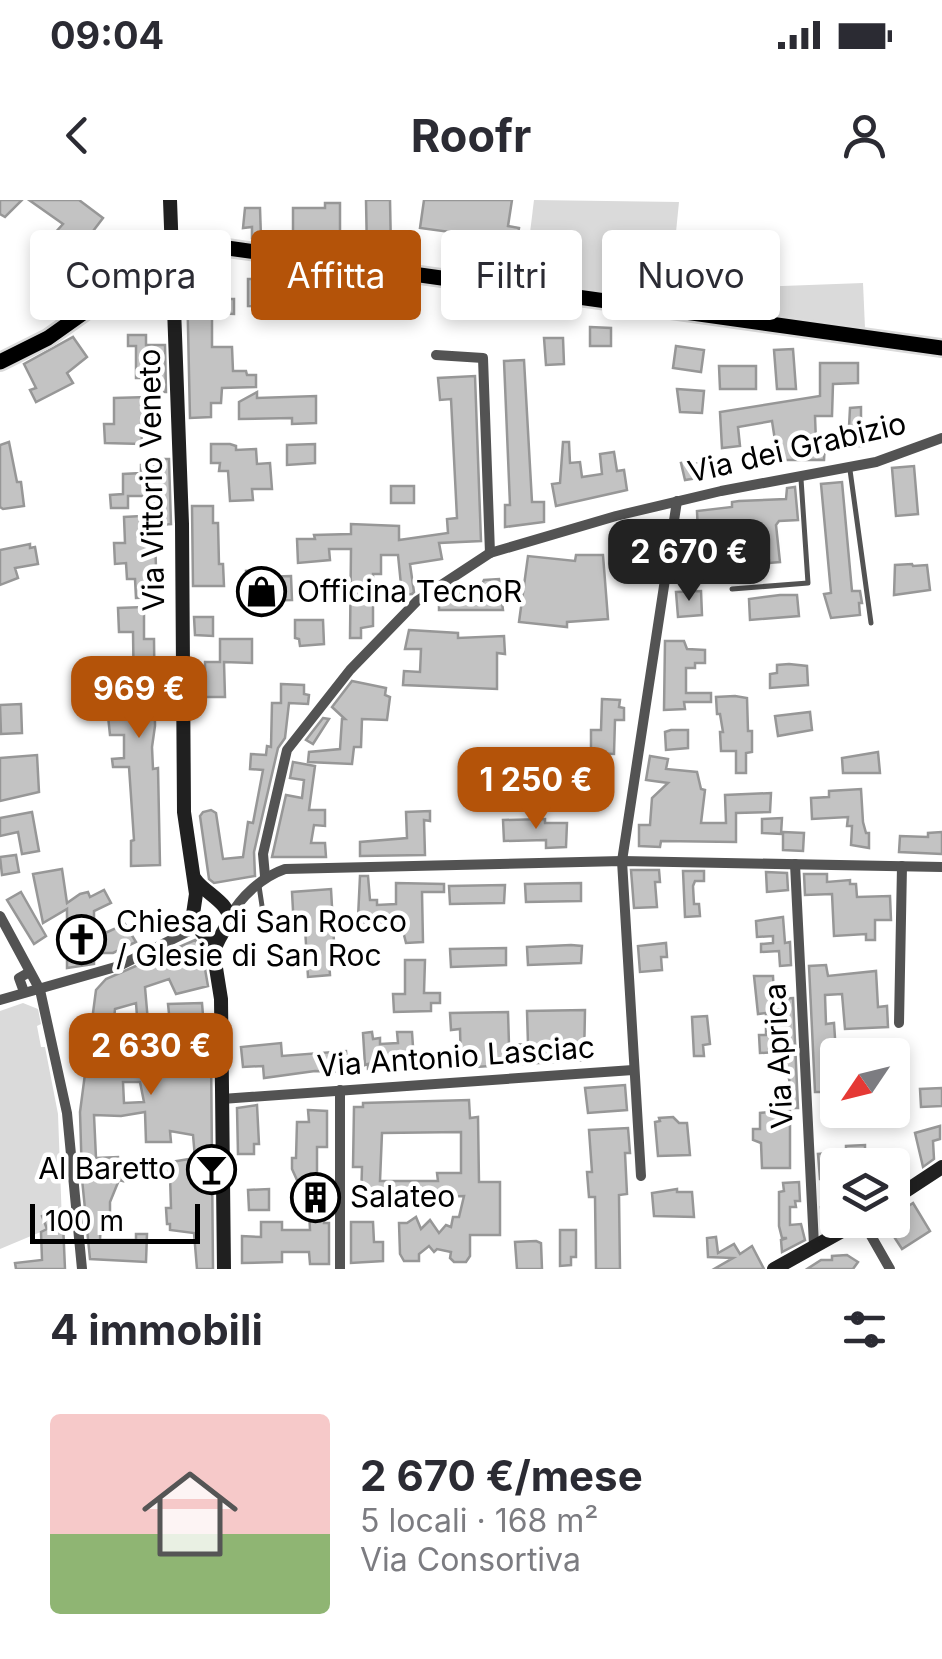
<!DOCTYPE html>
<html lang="it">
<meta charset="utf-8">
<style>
body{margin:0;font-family:Inter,sans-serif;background:#f2f2f3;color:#2b2b33;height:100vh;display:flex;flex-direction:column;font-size:38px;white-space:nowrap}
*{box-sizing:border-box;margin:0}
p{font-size:32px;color:#7c7c81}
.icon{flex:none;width:55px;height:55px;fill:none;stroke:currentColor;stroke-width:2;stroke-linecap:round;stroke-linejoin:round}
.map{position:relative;height:1069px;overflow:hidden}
.panel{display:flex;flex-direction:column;background:#fff;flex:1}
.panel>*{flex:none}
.guide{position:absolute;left:30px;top:30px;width:882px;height:90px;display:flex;gap:20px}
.needle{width:65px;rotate:235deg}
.fabs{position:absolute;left:820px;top:838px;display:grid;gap:20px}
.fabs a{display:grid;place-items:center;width:90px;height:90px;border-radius:10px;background:#fff;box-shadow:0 5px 15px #0003;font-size:50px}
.scale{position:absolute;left:30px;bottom:25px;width:170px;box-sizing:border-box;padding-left:10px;border:5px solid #000;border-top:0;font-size:28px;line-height:35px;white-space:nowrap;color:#000;-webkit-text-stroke:8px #fff;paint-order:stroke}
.price{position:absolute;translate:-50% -85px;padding:0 22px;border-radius:20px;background:#b45309;color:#fff;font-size:32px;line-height:65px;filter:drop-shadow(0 2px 5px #0008)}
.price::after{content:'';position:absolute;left:50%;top:60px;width:30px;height:22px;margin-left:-15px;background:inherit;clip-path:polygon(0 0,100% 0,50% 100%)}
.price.selected{background:#222;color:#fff}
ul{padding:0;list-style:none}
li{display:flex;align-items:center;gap:30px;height:250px;padding:0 50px}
li span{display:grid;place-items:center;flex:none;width:280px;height:200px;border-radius:10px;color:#555}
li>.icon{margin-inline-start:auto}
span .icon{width:120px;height:120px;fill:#fffc;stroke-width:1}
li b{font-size:42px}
h2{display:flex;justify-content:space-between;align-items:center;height:120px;padding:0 50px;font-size:42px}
.chip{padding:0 35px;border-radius:10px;background:#fff;box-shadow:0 5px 15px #0003;font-size:35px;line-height:90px}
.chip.selected{background:#b45309;color:#fff}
.status{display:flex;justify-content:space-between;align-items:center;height:70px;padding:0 50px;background:#fff;direction:ltr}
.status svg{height:28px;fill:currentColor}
header{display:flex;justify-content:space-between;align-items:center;height:130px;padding:0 50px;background:#fff;font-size:45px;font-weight:700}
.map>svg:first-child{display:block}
</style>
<div class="status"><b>09:04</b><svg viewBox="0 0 49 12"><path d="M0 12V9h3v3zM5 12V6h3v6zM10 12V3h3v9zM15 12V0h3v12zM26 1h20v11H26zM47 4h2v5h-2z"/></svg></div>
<header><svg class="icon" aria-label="back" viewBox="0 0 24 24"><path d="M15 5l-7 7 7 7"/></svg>Roofr<svg class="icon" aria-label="person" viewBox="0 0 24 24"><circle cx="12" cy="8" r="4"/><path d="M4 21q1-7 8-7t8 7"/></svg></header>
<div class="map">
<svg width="942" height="1069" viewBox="0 0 942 1069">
<rect width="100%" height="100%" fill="#fff"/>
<g fill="#dadada">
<polygon points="534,0 679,2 669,102 524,82"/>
<polygon points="863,83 865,128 751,113 753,87"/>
<polygon points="23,803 38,809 41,824 37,826 41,847 45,847 58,914 62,1023 0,1049 0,811"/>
</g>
<g fill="#c3c3c3" stroke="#979797" stroke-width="2.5" fill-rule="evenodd">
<polygon points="0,0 22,0 5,17 0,14"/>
<polygon points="29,0 79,0 103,18 87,39 84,38 72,51 54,34 63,24"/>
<polygon points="366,0 390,0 391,51 367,52"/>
<polygon points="424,0 512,0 508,26 519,28 517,41 420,28"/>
<polygon points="325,3 340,3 340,32 293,32 293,8 325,8"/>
<polygon points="245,8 260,8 261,38 252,38 252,27 243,28"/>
<polygon points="162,75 163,107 147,108 144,90 146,84"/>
<polygon points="248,79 272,79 271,107 248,106"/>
<polygon points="204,82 205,99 234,99 234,114 212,113 212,147 232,147 233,171 246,171 247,175 256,175 256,187 222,188 221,203 211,203 211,217 190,218 187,83"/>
<polygon points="590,127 611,128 611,146 590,146"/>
<polygon points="128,135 146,135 146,145 165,145 166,192 151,192 150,178 136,178 136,146 128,146"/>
<polygon points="73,137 87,157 67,173 73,183 36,202 30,190 36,188 24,164"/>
<polygon points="544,138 563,138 564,164 546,165"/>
<polygon points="676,146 704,150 701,172 673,168"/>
<polygon points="793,149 796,189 777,189 774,150"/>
<polygon points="524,160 532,302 544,302 544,322 505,327 505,305 510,305 504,161"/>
<polygon points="820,163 858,163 858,183 833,184 832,216 815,216 816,242 825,242 824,260 778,260 772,221 738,227 740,246 722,248 720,212 820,196"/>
<polygon points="719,166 756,166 756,189 720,189"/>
<polygon points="475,176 481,341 439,343 442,359 410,364 414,392 412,394 402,395 398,355 381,355 381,374 373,374 373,426 361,428 361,438 350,438 351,349 329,349 330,360 298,363 297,339 315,339 314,335 351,334 351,324 399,326 399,340 448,333 447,319 457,318 451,199 440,200 438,178"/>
<polygon points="677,189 704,191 702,213 680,212"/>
<polygon points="257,192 257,198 316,196 316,223 292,224 292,218 239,219 239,202"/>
<polygon points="148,197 149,212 145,212 145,219 141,219 142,244 105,243 104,224 114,224 114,198"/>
<polygon points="861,207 861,246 848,246 850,208"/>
<polygon points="9,242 17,282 21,282 24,306 3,309 0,307 0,245"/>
<polygon points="563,242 569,242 570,263 580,262 582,277 602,274 600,254 614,252 617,271 624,270 627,290 556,306 552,284 560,283"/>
<polygon points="211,244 230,244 236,246 236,250 256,249 257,264 270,263 272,289 252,289 253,300 230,301 228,271 219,271 220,263 211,263"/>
<polygon points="315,244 315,263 287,265 287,245"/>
<polygon points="152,259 169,259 171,324 159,325 159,312 148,313 147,296 128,296 128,308 111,308 110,295 123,294 123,274 141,273 141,265 153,265"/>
<polygon points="691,261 692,264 702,263 704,277 685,280 681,263"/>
<polygon points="914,266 918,314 896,316 892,268"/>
<polygon points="842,282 852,391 860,391 862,403 859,403 860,415 831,418 824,394 831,393 821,284"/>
<rect x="391" y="286" width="23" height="17"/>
<polygon points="795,287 798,320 779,321 776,325 780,362 769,363 769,360 754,358 753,350 749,350 747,327 721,328 721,332 698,334 697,311 732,307 732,302 739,301 786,299 787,288"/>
<polygon points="192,306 213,306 213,323 218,323 219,364 223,364 224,386 193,386"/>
<polygon points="141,316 141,338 155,338 157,397 136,398 135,379 127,379 126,363 115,364 114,343 125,343 124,317"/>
<polygon points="30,344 30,348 35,347 38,364 15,368 18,378 0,385 0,350"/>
<polygon points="722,349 722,381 692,383 691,367 697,366 696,351"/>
<polygon points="576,355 603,355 608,419 567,422 567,427 519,422 528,356 575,361"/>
<polygon points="912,364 913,366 927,365 930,390 894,395 895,365"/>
<polygon points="258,370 258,377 291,376 292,400 247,401 246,371"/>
<polygon points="499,379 503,410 439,410 439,397 447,397 447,392 455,387 481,386 484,380"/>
<polygon points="701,391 702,415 678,417 676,392"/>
<polygon points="780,395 797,395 799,416 750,420 749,399"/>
<polygon points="144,407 144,439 154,439 155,526 152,547 153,569 158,568 160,665 131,666 131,641 134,640 129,567 113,567 112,559 124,558 124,535 110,535 106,497 115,496 116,503 134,502 133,432 119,432 118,408"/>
<polygon points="194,417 213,417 213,436 195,435"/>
<polygon points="295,420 323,420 324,444 300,446 299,439 295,438"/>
<polygon points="409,430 458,433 458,438 504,436 505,454 497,453 497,489 403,485 404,471 420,472 421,449 405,449"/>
<polygon points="220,439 252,439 252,463 224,462 225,497 205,497 205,462 220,462"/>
<polygon points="665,441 684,441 687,449 705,450 705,463 695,463 695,468 686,468 686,493 711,493 711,502 684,502 685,509 664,510"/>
<polygon points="789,464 807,466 808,485 770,488 770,474 777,473 777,465"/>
<polygon points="352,481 386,488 385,495 390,497 387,520 362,519 361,547 354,547 352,564 308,562 309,552 340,549 342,519 345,519 332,507"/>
<polygon points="281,484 304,485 304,494 309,495 308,504 289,503 285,538 278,548 254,652 255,676 214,683 209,679 200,616 203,612 211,610 216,613 223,659 243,657 248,622 253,623 263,570 250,569 251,554 266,555 267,546 271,547 272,503 281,503"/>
<polygon points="735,496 747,498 748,531 752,531 752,552 746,553 746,573 736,573 736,551 721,551 720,532 723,532 720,514 717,514 716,497"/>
<polygon points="602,499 620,500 619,507 624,508 624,520 615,520 614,554 591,553 591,530 601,530"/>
<polygon points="21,504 22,533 1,534 0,505"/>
<polygon points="810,512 812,530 778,536 775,516"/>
<polygon points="323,518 329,519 313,544 306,540"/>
<polygon points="671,530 688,530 688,548 666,550 665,532"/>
<polygon points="878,552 880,573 843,573 842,558"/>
<polygon points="37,555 39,592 0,601 0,558"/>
<polygon points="650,556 668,559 666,569 697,572 701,589 705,590 701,623 726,623 725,595 771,593 770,612 736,613 736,642 661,641 660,647 639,646 639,625 650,625 652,598 668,583 646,580"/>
<polygon points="293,562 315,566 309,610 325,610 325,626 314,625 311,643 325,643 326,657 272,657 286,595 302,598 304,580 290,578"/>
<polygon points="861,589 863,622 866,633 869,633 869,648 851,645 852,626 847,626 848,617 812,619 811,598 829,597 829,591"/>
<polygon points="430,611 430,621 424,620 425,655 360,656 360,642 407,638 406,612"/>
<polygon points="32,612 39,651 22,654 18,632 0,636 0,618"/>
<polygon points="782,618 781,634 762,633 762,619"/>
<polygon points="545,619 545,623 567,623 566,647 546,648 546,640 504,641 503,620"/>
<polygon points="783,632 804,633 803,651 783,650"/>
<polygon points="942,632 942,654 899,652 900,636 928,637 928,633"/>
<polygon points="16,655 19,672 2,675 0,657"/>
<polygon points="62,669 67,703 80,694 88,692 90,697 104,690 111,703 94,711 94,738 125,724 136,742 113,753 94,753 94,764 67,768 67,709 43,723 33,674"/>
<polygon points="631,670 659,670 660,682 655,682 657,707 634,708"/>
<polygon points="683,671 704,671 704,681 695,681 693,686 694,704 699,704 700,716 685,717"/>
<polygon points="766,672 787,673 788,690 767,692"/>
<polygon points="804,674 827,674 827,682 850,680 850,684 856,684 857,697 890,696 891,720 875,720 875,740 866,740 866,734 834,736 832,694 805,695"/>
<polygon points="360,676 368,676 370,700 377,700 377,705 396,704 396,683 444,684 444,692 422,692 423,742 406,743 402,727 383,728 382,722 363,723 362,718 358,718"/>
<polygon points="581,683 581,701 526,702 525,684"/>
<polygon points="505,685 504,703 450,704 449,686"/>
<polygon points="331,689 334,742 328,742 330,775 308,777 305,728 294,729 292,692"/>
<polygon points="21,692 46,736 34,744 7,700"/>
<polygon points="783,717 785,743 790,742 791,765 780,766 779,751 761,752 761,744 773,743 773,736 757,737 756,721"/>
<path d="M195,740l6,6 7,40 -32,8 -7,-15 -24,8 5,58 22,-2 -4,-39 34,-1 3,37 5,-1 1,13 2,217h-16l-3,-36 -24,-3v-6h-3l-1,-16h5l-1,-32 -5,-13 30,-5 -2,-23 -23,-4 1,11h-25l-1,-30 -24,4 -27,-1 2,43 22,-1 1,13 3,-1 1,12 -4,-1 -9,22v18h-9l-1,20h36v-6h11l-1,28 -56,-3 -8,-80 -2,-67 16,-122 10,-11zM136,803l2,27 -25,1 2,-22zM108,844h18l2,24 -22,-2zM123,882h17l4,20 -20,1z"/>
<polygon points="666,743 667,757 661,757 662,770 640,772 638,746"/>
<polygon points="571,745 582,746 581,763 528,765 527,747"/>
<polygon points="506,748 506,765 451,767 450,749"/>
<polygon points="405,760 425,760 424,793 440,793 440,803 431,803 431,811 394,812 393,794 405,794"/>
<polygon points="826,765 828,776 876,771 878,807 887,806 888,827 845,829 842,794 825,795 826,824 834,823 836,853 830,853 831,871 837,871 838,881 833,881 834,892 815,892 809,766"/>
<polygon points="754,776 773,776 774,799 793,798 798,908 790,908 790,968 762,968 761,943 753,940 753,929 760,929 760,913 779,911 779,884 790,884 786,863 780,863 777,852 760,853 759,835 766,835 766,813 758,814"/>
<polygon points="585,810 584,860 461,868 460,829 451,830 450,813 508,812 509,845 528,844 527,811"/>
<polygon points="707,816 710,844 703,845 704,856 694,856 692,817"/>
<polygon points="372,832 373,839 380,838 380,844 398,843 397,832 412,832 414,861 388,863 388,868 368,869 368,864 365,865 363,833"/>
<polygon points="281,843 282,856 346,851 348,872 315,871 264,878 263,866 243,867 241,847"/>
<polygon points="625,885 627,910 588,913 585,888"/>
<polygon points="942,888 942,906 921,907 920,889"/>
<path d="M469,900l1,18 8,-1 1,65h21v53h-30v21l-4,6h-12l-4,-4 1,-6 -14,-3 -3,3 -5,-6 -10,8v7h-15l-4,-7 -1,-31h8l9,-6 5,12 9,-9 9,13 7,-8 5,2 2,-10h6l5,-21 -103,3 1,-32h-9l1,-60h9v-4zM461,932v41h-24l1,8h-58l2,-48z"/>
<polygon points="257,905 259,944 254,944 254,954 238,954 237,908"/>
<polygon points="308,910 327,911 327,947 317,947 317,991 326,990 324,1023 329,1023 329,1064 310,1064 309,1052 282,1052 282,1062 242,1063 242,1036 261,1037 261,1022 282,1022 282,1030 310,1030 309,1011 301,1010 301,989 292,969 292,958 296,958 297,922 309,922"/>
<polygon points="673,917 679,923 687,923 690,955 658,956 655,922 660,921 659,918"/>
<polygon points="940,926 940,939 933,941 934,959 923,967 915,933"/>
<polygon points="628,928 630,953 625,953 627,994 619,995 620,1069 596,1069 595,997 589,997 587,972 592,972 589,930"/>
<polygon points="865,945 865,963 838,964 838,979 820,979 818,954 846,952 846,946"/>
<polygon points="799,982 800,1001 795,1001 796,1007 790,1007 790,1025 801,1024 805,1040 782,1052 781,1040 787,1038 782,1038 779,1026 779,992 784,991 783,983"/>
<polygon points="269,989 269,1010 249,1010 248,990"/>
<polygon points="677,989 677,992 692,992 694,1017 654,1016 652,993"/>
<polygon points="838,997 838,1021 823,1029 821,1007"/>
<polygon points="913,1003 930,1031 902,1049 891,1032 887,1034 881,1024 892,1020 892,1017"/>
<polygon points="52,1011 57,1025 63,1023 65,1069 16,1069 15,1063 42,1060 41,1032 47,1029 42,1016"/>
<polygon points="351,1022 373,1022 374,1042 383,1042 383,1061 351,1063"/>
<polygon points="560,1030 576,1030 576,1057 571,1057 571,1065 560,1066"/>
<polygon points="716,1037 718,1053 734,1044 740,1054 752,1046 764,1069 714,1069 733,1058 708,1057 707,1038"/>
<polygon points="536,1041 541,1043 542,1069 517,1069 515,1042"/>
<polygon points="847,1055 858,1062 853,1069 807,1069 821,1060 832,1060 832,1056"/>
</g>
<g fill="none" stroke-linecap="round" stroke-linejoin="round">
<defs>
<polyline id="primary" points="0,162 48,138 172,50 213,46 942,148"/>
</defs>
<use href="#primary" stroke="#dbdbdb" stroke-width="20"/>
<g stroke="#535353" stroke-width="5">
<polyline points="850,270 871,423"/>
<polyline points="732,389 808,383 801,279"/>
<polyline points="259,686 264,719"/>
</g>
<g stroke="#535353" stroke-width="10">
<polyline points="436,155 483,158 490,353"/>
<polyline points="795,664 814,1045"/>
<polyline points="265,676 263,654 287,550 350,470 417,401 490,353 616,316 721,291 876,262 942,238"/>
<polyline points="0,716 40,790 67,913 82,1069"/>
<path d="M229,718c12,-22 33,-41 56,-49l337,-8 320,6"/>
<polyline points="23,789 19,778 26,774"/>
<polyline points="0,800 119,766 195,728"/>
<polyline points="899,823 902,666"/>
<polyline points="222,899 633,870"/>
<polyline points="641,976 622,661 677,301"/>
<polyline points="862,1020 890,1069"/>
<polyline points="340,1069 340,890"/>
</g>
<g stroke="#202020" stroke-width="14">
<polyline points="170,0 182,324 184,612 196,694 192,721 212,743 221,799 224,1069"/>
<path d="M195,679c9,14 39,26 33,43 -4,11 -12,18 -14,31"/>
<polyline points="892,1000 942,967"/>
<polyline points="774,1069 862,1020"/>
</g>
<use href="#primary" stroke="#000" stroke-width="15"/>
</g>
<defs>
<symbol id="shop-ring" viewBox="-11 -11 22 22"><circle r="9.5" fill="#fff" stroke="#000" stroke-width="1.5"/><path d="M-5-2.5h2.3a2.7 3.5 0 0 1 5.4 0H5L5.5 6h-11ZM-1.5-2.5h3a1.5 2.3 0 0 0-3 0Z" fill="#000"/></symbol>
<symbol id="church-ring" viewBox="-11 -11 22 22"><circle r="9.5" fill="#fff" stroke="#000" stroke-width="1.5"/><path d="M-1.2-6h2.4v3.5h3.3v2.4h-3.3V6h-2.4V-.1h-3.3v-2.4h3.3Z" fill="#000"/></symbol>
<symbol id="bar-ring" viewBox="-11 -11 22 22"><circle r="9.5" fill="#fff" stroke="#000" stroke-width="1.5"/><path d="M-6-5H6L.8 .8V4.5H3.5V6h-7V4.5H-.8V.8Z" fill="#000"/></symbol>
<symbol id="building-ring" viewBox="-11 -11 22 22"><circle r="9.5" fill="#fff" stroke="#000" stroke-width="1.5"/><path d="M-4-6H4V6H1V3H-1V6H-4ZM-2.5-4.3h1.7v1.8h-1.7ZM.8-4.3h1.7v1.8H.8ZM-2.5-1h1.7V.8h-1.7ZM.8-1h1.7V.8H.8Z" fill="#000"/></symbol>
</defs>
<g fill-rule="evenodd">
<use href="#shop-ring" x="234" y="364" width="55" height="55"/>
<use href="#church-ring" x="54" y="712" width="55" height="55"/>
<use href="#bar-ring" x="184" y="942" width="55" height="55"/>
<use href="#building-ring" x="288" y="970" width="55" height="55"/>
</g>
<g text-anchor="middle" stroke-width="9" stroke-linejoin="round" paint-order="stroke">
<g font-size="30" fill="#000" stroke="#fff">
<text transform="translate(797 248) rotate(-13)" y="10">Via dei Grabizio</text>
<text transform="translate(152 280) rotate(-91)" y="10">Via Vittorio Veneto</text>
<text transform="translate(779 856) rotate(-93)" y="10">Via Aprica</text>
<text transform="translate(456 857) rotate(-4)" y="10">Via Antonio Lasciac</text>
</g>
<g font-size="30" fill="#000" stroke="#fff" text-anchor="start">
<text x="297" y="402">Officina TecnoR</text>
<text x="116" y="732">Chiesa di San Rocco<tspan x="116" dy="34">/ Glesie di San Roc</tspan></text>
<text x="176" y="979" text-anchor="end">Al Baretto</text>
<text x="350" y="1007">Salateo</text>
</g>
</g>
</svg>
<div class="fabs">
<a><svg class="needle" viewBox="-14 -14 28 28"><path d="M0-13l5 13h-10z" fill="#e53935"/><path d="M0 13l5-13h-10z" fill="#7c7c81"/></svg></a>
<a><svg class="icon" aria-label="layers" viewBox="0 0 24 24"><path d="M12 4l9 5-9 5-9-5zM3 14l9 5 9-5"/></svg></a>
</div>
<div class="scale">100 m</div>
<b class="price selected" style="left:689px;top:404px">2 670 €</b>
<b class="price" style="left:139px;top:541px">969 €</b>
<b class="price" style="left:536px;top:632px">1 250 €</b>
<b class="price" style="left:151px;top:898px">2 630 €</b>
<div class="guide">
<a class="chip">Compra</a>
<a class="chip selected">Affitta</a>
<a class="chip">Filtri</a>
<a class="chip">Nuovo</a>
</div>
</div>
<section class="panel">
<h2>4 immobili<svg class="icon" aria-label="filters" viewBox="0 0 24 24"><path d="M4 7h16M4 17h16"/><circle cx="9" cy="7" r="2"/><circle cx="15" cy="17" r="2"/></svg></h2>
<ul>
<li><span style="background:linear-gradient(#f6c9c9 60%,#8fb573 0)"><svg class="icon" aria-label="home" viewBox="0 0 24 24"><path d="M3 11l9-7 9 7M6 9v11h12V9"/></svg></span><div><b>2 670 €/mese</b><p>5 locali · 168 m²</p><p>Via Consortiva</p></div></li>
</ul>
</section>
